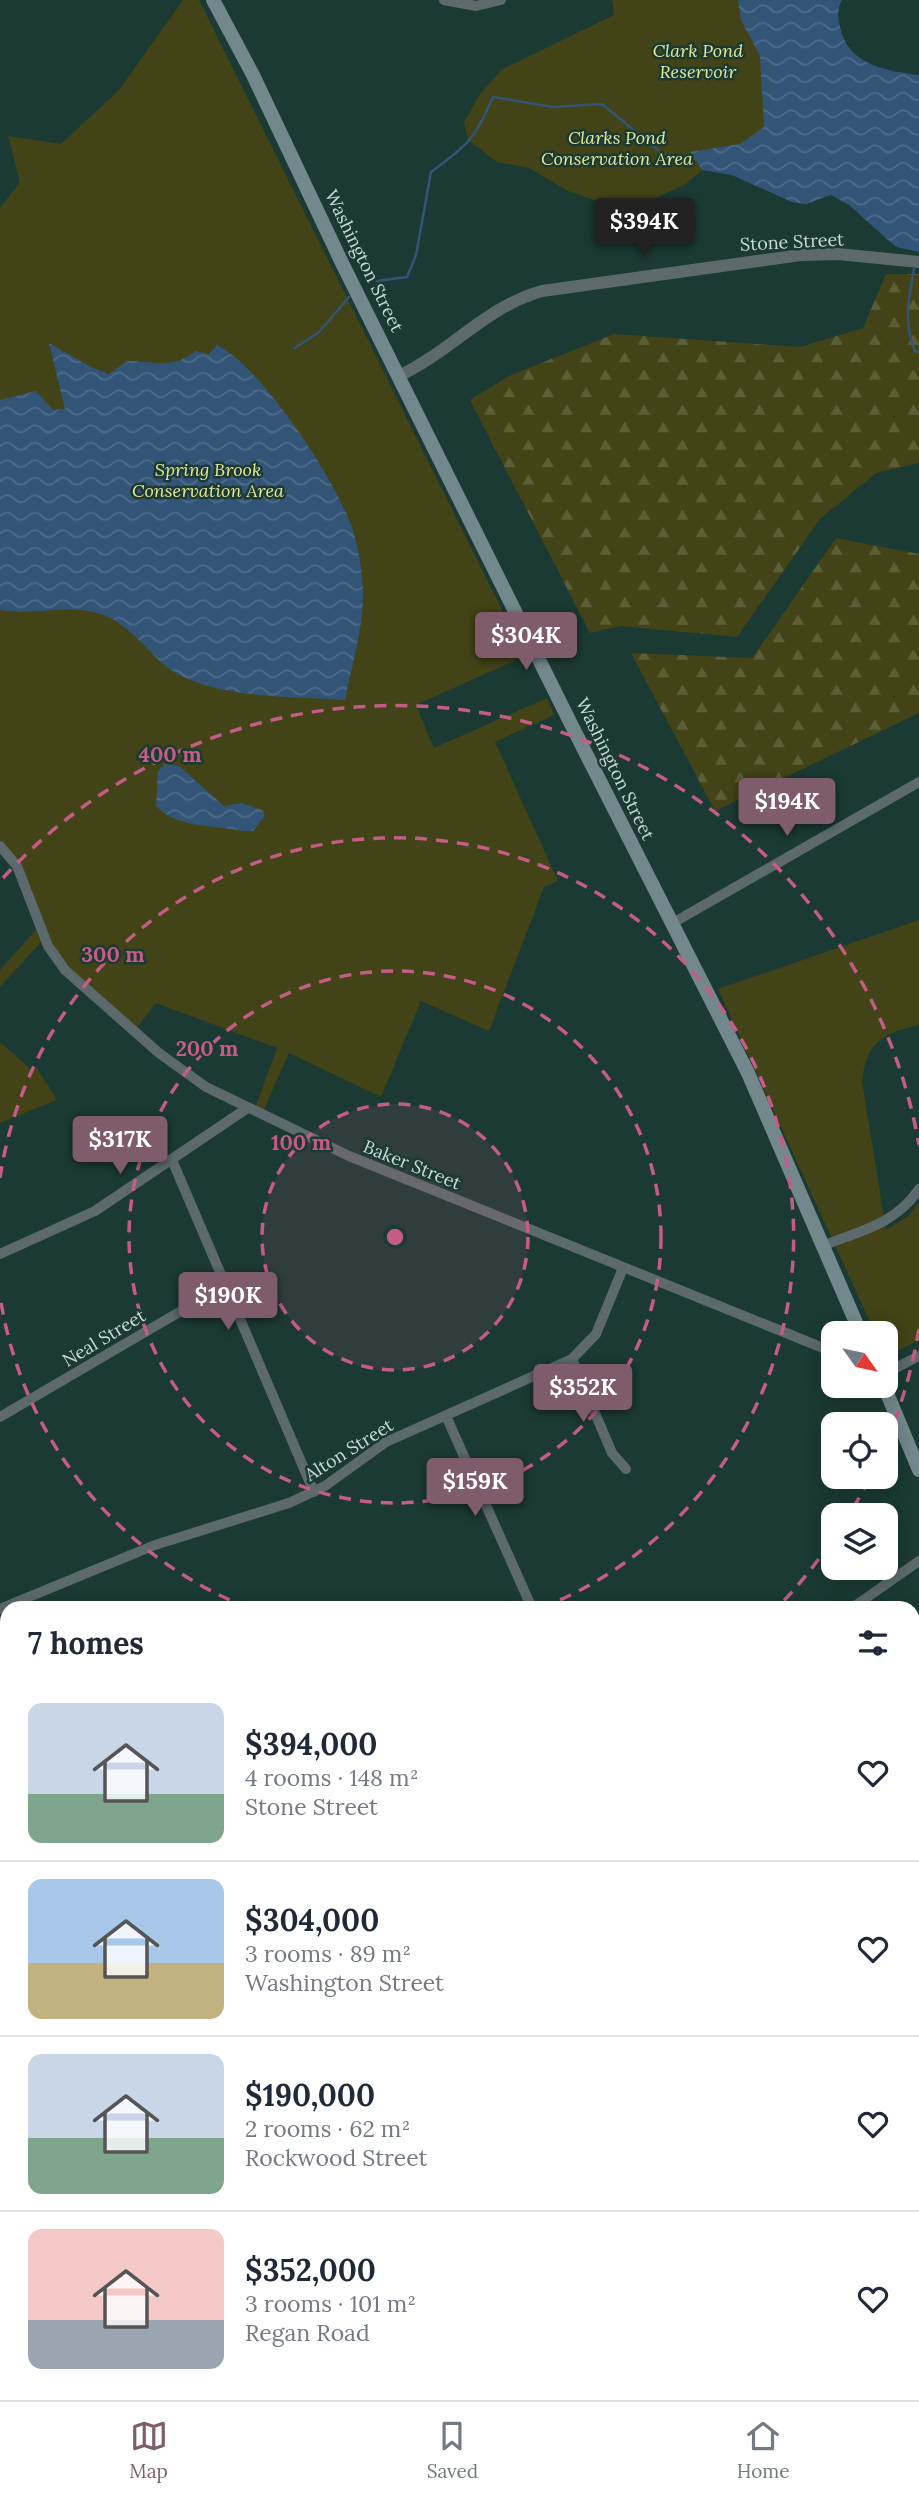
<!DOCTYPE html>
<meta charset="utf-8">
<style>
body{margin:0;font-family:Lora,serif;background:#f2f2f3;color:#1f2937;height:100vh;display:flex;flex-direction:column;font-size:26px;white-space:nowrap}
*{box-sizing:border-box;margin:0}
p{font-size:23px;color:#747a83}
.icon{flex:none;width:38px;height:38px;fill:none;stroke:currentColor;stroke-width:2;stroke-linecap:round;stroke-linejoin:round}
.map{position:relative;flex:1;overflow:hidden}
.sheet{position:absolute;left:0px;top:1601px;width:920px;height:800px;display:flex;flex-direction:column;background:#fff;border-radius:21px 21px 0 0;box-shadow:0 4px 18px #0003}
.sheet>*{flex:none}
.needle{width:46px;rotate:123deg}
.tools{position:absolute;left:821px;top:1321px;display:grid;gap:14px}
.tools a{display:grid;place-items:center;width:77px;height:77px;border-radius:14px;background:#fff;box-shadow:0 4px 18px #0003;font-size:35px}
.price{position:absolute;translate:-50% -60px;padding:0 16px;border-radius:7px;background:#7e5c6c;color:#fff;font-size:23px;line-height:46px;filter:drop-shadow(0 2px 4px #0008)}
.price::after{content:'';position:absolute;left:50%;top:42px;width:21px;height:16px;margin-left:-10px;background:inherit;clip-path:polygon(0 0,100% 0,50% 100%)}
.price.active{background:#222;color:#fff}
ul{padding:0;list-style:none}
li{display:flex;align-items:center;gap:21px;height:175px;padding:0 28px}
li+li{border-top:2px solid #e0e1e3}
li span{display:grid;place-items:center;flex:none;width:196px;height:140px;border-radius:14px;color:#555}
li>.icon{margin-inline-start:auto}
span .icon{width:84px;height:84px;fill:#fffc;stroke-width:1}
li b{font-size:30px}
h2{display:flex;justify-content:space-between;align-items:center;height:84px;padding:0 28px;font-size:30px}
.tab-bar{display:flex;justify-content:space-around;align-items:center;height:98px;border-top:2px solid #e0e1e3;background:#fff;font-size:19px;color:#747a83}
.tab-bar a{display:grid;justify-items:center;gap:4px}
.tab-bar .active{color:#7e5c6c}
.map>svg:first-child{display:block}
</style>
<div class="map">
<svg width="919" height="2400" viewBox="0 0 919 2400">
<defs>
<pattern id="forest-firs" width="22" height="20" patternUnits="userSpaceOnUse" patternTransform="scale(1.75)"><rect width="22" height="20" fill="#424316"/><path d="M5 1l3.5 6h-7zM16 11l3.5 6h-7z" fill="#5c5e37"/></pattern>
<pattern id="water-waves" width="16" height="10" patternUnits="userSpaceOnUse" patternTransform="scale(1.75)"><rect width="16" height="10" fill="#325477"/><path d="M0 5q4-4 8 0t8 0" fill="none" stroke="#4e6c89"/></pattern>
</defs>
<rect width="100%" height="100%" fill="#1b3a34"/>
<polygon fill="#1c453e" points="779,2394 819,2394 822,2400 752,2400"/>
<g fill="#424316">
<polygon points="183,0 199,0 525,656 416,705 434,748 547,698 554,715 495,742 558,881 544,887 489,1031 421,1001 381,1097 289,1053 263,1112 255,1108 277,1048 156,1003 134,1031 56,958 30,896 0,846 0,208 20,182 8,136 61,144 119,90"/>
<polygon points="612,0 767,0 770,157 710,164 684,185 653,199 617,208 568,191 529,168 497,162 468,140 464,122 480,94 501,70 614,15"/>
<path d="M919,920v105c-37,8 -53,18 -57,57l24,148 22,-14 11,-13v137l-33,17v-23l-11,-1 -157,-344z"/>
<polygon points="36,930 41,942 0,987 0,970"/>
<polygon points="0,1042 33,1071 37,1068 57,1100 0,1123"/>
</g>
<g fill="url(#forest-firs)">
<polygon points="886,274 919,274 919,463 876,473 820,519 737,637 621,626 590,633 470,400 511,375 614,334 800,347 863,328"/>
<polygon points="836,538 919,554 919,713 715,811 631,653 752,658"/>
</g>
<g fill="url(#water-waves)">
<path d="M738,0h104c-5,8 -4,18 -2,27 8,38 46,44 79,48v177l-23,-5 -47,-42 -18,-10 -25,9 -14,-2 -60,-27 -30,-5 -12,-18 50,-8 24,-17 -4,-71 -19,-36z"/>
<path d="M49,343l42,24 18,7 18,-13c26,0 47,9 68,-10l14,3 8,-9c45,23 114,129 133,177 8,21 12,45 13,68 1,36 -11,75 -18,110 -52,-4 -116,-1 -164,-24 -30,-15 -46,-50 -80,-62 -32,-11 -68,2 -101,-4v-210l36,-9 17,19 12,-1z"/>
<path d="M165,764l14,2 45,40 18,-3 20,7 3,6 -12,15h-10c-28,-6 -65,-2 -87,-25l2,-35z"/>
</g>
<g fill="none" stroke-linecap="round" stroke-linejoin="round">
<g stroke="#325477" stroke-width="2.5">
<path d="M914,269c-5,30 -11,53 1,82l4,1"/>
<path d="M377,281l30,-4 9,-22 15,-83c37,-27 44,-33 62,-75l59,10 50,-3 62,51 32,4"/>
<polyline points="295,348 319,332 349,297"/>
</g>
<g stroke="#5c6a6d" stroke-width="10">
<polyline points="444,0 476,6 501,0"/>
<polyline points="0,846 17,866 48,946 65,970 159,1053 206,1087 349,1156 833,1352"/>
<polyline points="671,924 919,782"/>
<polyline points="172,1160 314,1492"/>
<path d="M822,1246c38,-15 74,-22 97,-57"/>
<polyline points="0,1254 95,1211 246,1109"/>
<polyline points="572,1359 612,1453 626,1469"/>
<polyline points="886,1373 919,1356"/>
<polyline points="446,1416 532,1608"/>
<polyline points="0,1417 193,1304 227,1292"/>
<polyline points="852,1608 919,1561"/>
<polyline points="0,1609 155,1545 289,1503 325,1486 386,1442 572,1359 596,1334 623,1268"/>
<polyline points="914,1684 919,1680"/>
<polyline points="917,1790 919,1788"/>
<polyline points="0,1948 7,1945"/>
<polyline points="0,1975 7,1985"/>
<polyline points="914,2113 919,2125"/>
<polyline points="0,2132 7,2133"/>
<polyline points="0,2209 7,2217"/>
<polyline points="346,2400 370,2394"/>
</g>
<g stroke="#5c6a6d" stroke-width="12">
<path d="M399,376c51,-24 88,-70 143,-85l259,-36 37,-1 81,8"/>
<polyline points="227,2394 230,2400"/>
</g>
<g stroke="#73888d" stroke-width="14">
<polyline points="213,0 253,75 342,263 571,724 748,1073 861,1334"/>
<polyline points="884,1386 919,1470"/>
<polyline points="914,1958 919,1954"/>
<polyline points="0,2363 7,2361"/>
</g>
</g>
<circle cx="395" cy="1237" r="133" fill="#c45c86" fill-opacity=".12"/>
<g fill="none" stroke="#c45c86" stroke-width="3.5" stroke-dasharray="12 9">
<circle cx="395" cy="1237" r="133"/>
<circle cx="395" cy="1237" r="266"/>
<path d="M249 1608A399 399 0 0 1 0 1296M0 1178A399 399 0 1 1 541 1608"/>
<path d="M919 1329A532 532 0 0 1 887 1441M869 1479A532 532 0 0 1 849 1515M831 1542A532 532 0 0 1 778 1607M3 878A532 532 0 0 1 919 1145"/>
</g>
<g text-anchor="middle" stroke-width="5" stroke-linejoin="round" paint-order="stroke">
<g font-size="18" font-style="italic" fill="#e4e798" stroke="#1b3a34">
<text x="698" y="57">Clark Pond<tspan x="698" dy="21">Reservoir</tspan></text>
<text x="617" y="144">Clarks Pond<tspan x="617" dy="21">Conservation Area</tspan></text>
<text x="208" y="476">Spring Brook<tspan x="208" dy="21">Conservation Area</tspan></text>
</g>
<g font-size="18" fill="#c8d9d5" stroke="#1b3a34">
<text transform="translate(792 242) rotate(-3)" y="6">Stone Street</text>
<text transform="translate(364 261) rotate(64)" y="6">Washington Street</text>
<text transform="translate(615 769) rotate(64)" y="6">Washington Street</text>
<text transform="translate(412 1165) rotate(22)" y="6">Baker Street</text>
<text transform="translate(104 1338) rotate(-31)" y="6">Neal Street</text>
<text transform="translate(349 1450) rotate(-32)" y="6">Alton Street</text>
</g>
</g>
<circle cx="395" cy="1237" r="10" fill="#c45c86" stroke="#1b3a34" stroke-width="3.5"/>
<g font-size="21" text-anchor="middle" font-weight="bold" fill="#c45c86" stroke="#1b3a34" stroke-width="5" stroke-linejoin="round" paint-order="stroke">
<text x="170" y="762">400 m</text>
<text x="113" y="962">300 m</text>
<text x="207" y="1056">200 m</text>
<text x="301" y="1150">100 m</text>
</g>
</svg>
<div class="tools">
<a><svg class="needle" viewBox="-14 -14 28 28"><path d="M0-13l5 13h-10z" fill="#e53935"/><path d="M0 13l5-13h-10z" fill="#747a83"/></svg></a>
<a><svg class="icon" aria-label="locate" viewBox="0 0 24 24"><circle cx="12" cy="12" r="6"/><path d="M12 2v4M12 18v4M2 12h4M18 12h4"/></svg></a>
<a><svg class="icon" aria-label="layers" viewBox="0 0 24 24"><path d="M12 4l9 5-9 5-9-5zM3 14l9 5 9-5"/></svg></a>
</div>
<b class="price active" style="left:644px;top:258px">$394K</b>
<b class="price" style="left:526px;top:672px">$304K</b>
<b class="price" style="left:787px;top:838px">$194K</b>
<b class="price" style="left:120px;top:1176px">$317K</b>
<b class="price" style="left:228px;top:1332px">$190K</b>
<b class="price" style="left:583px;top:1424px">$352K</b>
<b class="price" style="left:475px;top:1518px">$159K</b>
<section class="sheet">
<h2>7 homes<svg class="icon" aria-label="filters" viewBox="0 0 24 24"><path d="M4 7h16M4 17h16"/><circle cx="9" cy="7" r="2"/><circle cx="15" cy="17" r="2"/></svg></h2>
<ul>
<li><span style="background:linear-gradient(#c9d6e8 65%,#7fa58c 0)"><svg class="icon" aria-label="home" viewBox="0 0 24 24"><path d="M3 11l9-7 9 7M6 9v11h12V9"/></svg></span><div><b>$394,000</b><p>4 rooms · 148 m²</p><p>Stone Street</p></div><svg class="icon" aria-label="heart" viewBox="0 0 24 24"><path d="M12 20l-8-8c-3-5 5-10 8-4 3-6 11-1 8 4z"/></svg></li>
<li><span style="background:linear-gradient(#a9c7e8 60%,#c2b280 0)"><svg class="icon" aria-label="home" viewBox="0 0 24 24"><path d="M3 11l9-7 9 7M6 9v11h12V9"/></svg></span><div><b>$304,000</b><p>3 rooms · 89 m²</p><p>Washington Street</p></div><svg class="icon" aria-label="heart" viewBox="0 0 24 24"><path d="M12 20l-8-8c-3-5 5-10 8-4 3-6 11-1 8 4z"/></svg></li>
<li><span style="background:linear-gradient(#c9d6e8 60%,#7fa58c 0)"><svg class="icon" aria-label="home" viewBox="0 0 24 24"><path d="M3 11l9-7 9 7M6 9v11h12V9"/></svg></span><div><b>$190,000</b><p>2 rooms · 62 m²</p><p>Rockwood Street</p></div><svg class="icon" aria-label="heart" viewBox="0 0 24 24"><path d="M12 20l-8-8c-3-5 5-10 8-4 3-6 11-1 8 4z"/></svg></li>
<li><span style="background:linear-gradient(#f6c9c9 65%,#9aa5b1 0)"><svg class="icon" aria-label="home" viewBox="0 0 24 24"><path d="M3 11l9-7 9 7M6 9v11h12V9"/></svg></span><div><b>$352,000</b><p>3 rooms · 101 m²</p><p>Regan Road</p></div><svg class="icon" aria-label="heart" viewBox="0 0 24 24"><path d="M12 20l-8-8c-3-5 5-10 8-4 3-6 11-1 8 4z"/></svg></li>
</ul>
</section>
</div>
<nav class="tab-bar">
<a class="active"><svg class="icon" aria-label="map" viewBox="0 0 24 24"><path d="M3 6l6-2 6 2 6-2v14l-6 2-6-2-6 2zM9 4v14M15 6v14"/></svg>Map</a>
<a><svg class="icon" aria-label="saved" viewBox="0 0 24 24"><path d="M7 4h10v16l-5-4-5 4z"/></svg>Saved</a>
<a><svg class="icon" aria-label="home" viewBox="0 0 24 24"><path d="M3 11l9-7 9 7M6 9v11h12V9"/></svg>Home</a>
</nav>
